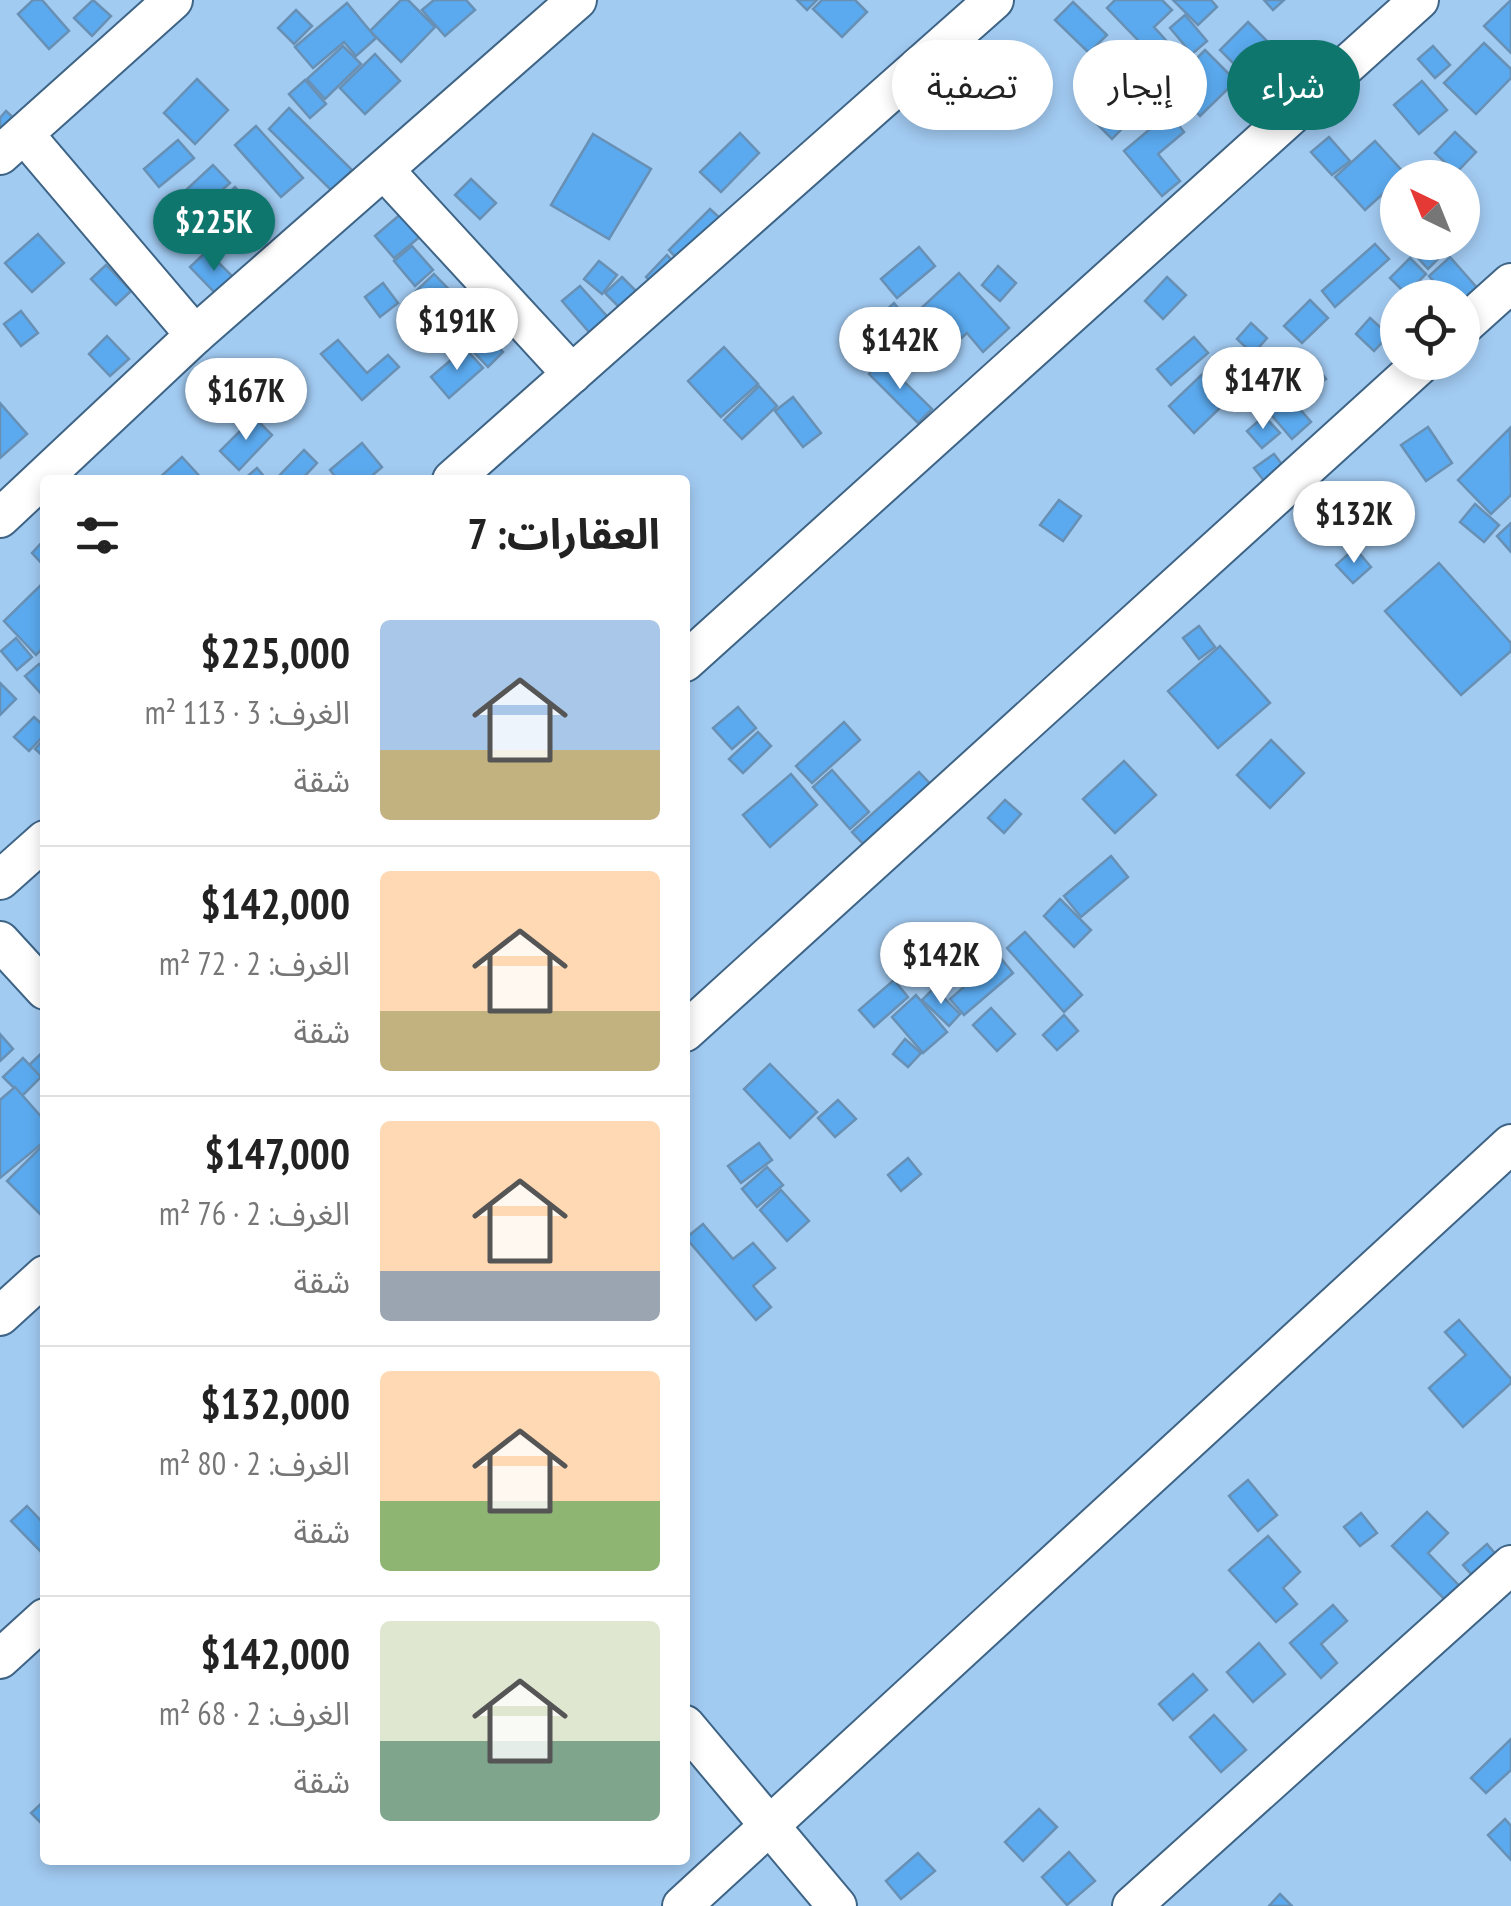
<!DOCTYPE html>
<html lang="ar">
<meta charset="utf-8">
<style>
body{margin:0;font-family:"PT Sans Narrow","Noto Sans Arabic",sans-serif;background:#f6f6f6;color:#222;direction:rtl;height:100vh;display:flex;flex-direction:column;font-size:38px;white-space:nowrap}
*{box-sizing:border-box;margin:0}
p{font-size:32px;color:#767676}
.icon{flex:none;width:55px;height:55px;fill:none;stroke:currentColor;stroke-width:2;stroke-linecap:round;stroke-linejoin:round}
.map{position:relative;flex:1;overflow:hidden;direction:ltr}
.sheet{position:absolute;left:40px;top:475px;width:650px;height:1390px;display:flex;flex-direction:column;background:#fff;border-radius:10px;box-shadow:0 5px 15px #0003;direction:rtl}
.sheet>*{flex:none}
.top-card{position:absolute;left:720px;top:40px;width:640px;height:90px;direction:rtl;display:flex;gap:20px}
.needle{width:65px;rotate:317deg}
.fabs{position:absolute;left:1380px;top:160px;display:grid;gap:20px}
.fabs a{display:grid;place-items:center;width:100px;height:100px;border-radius:50%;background:#fff;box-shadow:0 5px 15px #0003;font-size:50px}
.price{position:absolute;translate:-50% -85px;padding:0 22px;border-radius:35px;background:#fff;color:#222;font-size:32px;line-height:65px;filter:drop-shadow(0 2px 5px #0008)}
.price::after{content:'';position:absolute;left:50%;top:60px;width:30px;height:22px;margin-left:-15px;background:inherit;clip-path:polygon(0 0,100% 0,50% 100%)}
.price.active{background:#0f766e;color:#fff}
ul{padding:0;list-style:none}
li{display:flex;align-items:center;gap:30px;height:250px;padding:0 30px}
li+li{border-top:2px solid #e0e0e0}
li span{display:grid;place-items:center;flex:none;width:280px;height:200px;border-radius:10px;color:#555}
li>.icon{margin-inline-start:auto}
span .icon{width:120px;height:120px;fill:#fffc;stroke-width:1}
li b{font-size:42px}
h2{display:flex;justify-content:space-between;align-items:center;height:120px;padding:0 30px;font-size:42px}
.pill{padding:0 35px;border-radius:45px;background:#fff;box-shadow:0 5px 15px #0003;font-size:35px;line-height:90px}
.pill.active{background:#0f766e;color:#fff}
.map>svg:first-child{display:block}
</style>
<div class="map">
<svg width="1511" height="1906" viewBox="0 0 1511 1906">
<rect width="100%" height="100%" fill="#a2cbf2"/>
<g fill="#5baaef" stroke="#6890b4" stroke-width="2.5">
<polygon points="33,0 42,0 69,31 49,49 18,14"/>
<polygon points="93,0 111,16 92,36 74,18"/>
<polygon points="401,0 408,0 435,27 401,62 370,31"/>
<polygon points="434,0 466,0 475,10 445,36 422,10"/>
<polygon points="797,0 817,0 807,10"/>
<polygon points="822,0 855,0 867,12 842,37 813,9"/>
<polygon points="1115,0 1162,0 1172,10 1154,27 1172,47 1158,61 1107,8"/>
<polygon points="1173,0 1211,0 1217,7 1198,25"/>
<polygon points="1264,0 1284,0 1273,10"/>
<polygon points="1511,0 1511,53 1484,26"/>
<polygon points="1073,2 1107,35 1089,53 1055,20"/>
<polygon points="347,3 376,38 356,56 344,42 313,68 295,47"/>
<polygon points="296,10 312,26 294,44 278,28"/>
<polygon points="1185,15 1207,41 1192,54 1170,28"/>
<polygon points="1248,22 1274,48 1246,76 1220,50"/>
<polygon points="1484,43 1511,69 1511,78 1476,114 1444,83"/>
<polygon points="343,46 361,64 325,99 307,79"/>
<polygon points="1433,46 1450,65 1435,78 1418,59"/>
<polygon points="1205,50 1236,81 1200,116 1170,85"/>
<polygon points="375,54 400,81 365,114 340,88"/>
<polygon points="1266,75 1287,98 1272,111 1251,87"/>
<polygon points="197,79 228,110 195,144 164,113"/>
<polygon points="305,80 326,104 310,118 289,94"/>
<polygon points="1422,81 1447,110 1419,134 1394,105"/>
<polygon points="1131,88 1147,103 1112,139 1097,124"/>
<polygon points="289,108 352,170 332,191 269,129"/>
<polygon points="6,111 22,126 0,137 0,118"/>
<polygon points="1169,113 1184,132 1158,154 1180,181 1162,196 1124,151"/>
<polygon points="256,126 303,178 281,197 235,145"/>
<polygon points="1455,132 1476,152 1456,173 1435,153"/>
<polygon points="740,133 759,153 721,192 700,172"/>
<polygon points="593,134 651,169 609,239 551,205"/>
<polygon points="1329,137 1350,161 1332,175 1311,152"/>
<polygon points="178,140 194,158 159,187 144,169"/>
<polygon points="1375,141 1405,174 1365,210 1335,177"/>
<polygon points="213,165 230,183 189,220 173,202"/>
<polygon points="1422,167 1432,178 1411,178"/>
<polygon points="471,179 496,203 480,219 455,195"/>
<polygon points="235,187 263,218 225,252 197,222"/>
<polygon points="710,209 722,220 680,262 669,250"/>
<polygon points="403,212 422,235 394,258 375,236"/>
<polygon points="1398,223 1398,242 1408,242 1402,248 1388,231"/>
<polygon points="38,234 64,263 32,292 5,263"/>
<polygon points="1414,242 1431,242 1442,255 1428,269 1409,248"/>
<polygon points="1375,244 1389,259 1335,307 1322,291"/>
<polygon points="412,246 433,270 415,286 394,261"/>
<polygon points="919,247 935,266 897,298 881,279"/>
<polygon points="207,251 237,281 220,298 190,267"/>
<polygon points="667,255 677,266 656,287 646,277"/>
<polygon points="1450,257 1486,298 1462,313 1462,298 1448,298 1429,276"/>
<polygon points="1410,258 1426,274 1406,294 1390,278"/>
<polygon points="599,261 617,275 602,294 584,279"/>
<polygon points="106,265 131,291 116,305 91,279"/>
<polygon points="998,266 1016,283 1000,301 982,285"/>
<polygon points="959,273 1009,328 983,352 967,333 949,349 916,313"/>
<polygon points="434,274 464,305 447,322 416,291"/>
<polygon points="622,277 646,301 629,317 605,293"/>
<polygon points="1167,277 1186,295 1163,319 1145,301"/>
<polygon points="383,283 398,303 380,317 365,297"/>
<polygon points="580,286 613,323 595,339 562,301"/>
<polygon points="1310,300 1328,318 1302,343 1284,326"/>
<polygon points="894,303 908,320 878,347 864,330"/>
<polygon points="21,311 38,333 21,346 4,324"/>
<polygon points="464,311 503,352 488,367 449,326"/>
<polygon points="1370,318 1389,335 1374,351 1356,334"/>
<polygon points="1251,323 1267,338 1253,354 1237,339"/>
<polygon points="107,336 129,359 110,376 89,354"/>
<polygon points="1194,337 1208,353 1171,385 1157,369"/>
<polygon points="338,340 367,373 388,355 399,367 362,400 321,354"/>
<polygon points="724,347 758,384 721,417 688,381"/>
<polygon points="465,348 483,368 449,398 431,377"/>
<polygon points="882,360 932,409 918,423 869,374"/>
<polygon points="1217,360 1228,372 1209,391 1223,405 1194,433 1169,406"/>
<polygon points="1315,364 1326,379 1306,392 1296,377"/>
<polygon points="1274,379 1311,422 1292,439 1255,396"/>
<polygon points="759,386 777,406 742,439 724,420"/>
<polygon points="793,397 821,433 803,447 775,411"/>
<polygon points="0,403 27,434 0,458"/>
<polygon points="1264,416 1280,433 1262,448 1247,431"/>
<polygon points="254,417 272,435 239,470 220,451"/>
<polygon points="1428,427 1452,463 1426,481 1401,445"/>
<polygon points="1510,428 1511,495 1491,514 1458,480"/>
<polygon points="362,443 382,467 367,480 338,480 330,470"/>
<polygon points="304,450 317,463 301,480 275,480"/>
<polygon points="1274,454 1287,471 1268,486 1254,468"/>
<polygon points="182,457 203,480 157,480"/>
<polygon points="257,468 267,480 243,480"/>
<polygon points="1059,500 1081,516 1063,541 1040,525"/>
<polygon points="1475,504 1499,525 1484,542 1460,522"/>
<polygon points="1511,523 1511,552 1497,536"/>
<polygon points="45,539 45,567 32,553"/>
<polygon points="1355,548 1371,567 1353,583 1336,565"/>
<polygon points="1439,563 1511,643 1511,651 1461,695 1385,611"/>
<polygon points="45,581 45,646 36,655 4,621"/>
<polygon points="1199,626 1215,647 1199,659 1183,638"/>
<polygon points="16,638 32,657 17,670 1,651"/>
<polygon points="1220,646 1270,703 1218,748 1168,691"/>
<polygon points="39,664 45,671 45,698 25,676"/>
<polygon points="0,683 16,699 0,715"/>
<polygon points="738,707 756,728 732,749 713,728"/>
<polygon points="34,717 45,727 45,734 29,751 14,737"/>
<polygon points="844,722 860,740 812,783 796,766"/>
<polygon points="758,732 771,746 743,773 729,759"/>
<polygon points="45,738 45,758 35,749"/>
<polygon points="1271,740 1304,773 1270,808 1237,775"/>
<polygon points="1124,761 1156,795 1115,833 1083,799"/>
<polygon points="832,770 869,812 850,829 813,787"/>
<polygon points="919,772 935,789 868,849 852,832"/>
<polygon points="791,774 817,805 770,847 743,815"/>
<polygon points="1005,800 1021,814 1004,833 988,818"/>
<polygon points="1111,856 1128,877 1081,917 1064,896"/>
<polygon points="1060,899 1091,930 1074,947 1044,916"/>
<polygon points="1025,932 1082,995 1064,1012 1007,948"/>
<polygon points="900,944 919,967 903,980 885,957"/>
<polygon points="999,956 1013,973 964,1015 950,999"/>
<polygon points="894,980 908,997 874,1027 859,1010"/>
<polygon points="934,988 960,1014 949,1026 922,1000"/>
<polygon points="916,995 947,1032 923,1053 892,1017"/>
<polygon points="991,1008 1015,1034 997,1051 973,1025"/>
<polygon points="1064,1015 1078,1031 1057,1050 1043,1035"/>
<polygon points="0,1034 13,1049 0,1061"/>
<polygon points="905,1039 921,1053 908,1067 893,1054"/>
<polygon points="45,1050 45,1082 29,1065"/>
<polygon points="23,1058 41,1077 22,1096 3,1077"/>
<polygon points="770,1064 817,1112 790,1138 744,1089"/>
<polygon points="15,1087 45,1121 45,1141 0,1178 0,1100"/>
<polygon points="838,1100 856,1119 835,1137 818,1118"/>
<polygon points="45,1143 45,1209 40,1214 7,1181"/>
<polygon points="759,1143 772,1160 741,1183 728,1166"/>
<polygon points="908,1158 921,1174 901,1191 888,1175"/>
<polygon points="767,1167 783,1185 757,1207 742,1189"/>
<polygon points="781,1190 809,1221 787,1241 760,1210"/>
<polygon points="703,1224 733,1259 753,1243 775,1268 753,1286 771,1307 756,1320 686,1238"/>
<polygon points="1459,1320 1511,1379 1511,1383 1463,1427 1429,1388 1466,1355 1445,1332"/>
<polygon points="1248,1480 1277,1515 1258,1531 1229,1496"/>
<polygon points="27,1506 45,1525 44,1555 11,1521"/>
<polygon points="1427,1512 1448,1533 1428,1553 1470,1597 1456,1611 1392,1546"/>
<polygon points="1361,1513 1377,1533 1360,1546 1344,1527"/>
<polygon points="1268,1536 1300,1572 1283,1588 1297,1604 1276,1622 1229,1570"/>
<polygon points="1487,1544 1505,1565 1481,1585 1463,1565"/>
<polygon points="1333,1605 1347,1621 1321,1644 1337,1663 1321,1678 1290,1643"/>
<polygon points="1259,1643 1285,1674 1253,1702 1227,1672"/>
<polygon points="1193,1674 1207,1690 1173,1720 1159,1704"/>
<polygon points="1214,1715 1246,1750 1221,1772 1190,1737"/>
<polygon points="1511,1739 1511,1770 1486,1793 1471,1778"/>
<polygon points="45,1800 45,1827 31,1813"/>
<polygon points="1039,1809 1057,1827 1023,1861 1005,1842"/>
<polygon points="1505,1819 1511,1826 1511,1860 1488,1835"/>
<polygon points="1069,1852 1095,1881 1067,1905 1042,1877"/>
<polygon points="918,1853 935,1871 901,1899 886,1881"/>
<polygon points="1280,1894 1292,1906 1269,1906"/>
</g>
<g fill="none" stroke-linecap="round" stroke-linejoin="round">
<defs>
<g id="minor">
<polyline points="24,134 195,335"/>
<polyline points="0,155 173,0"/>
<polyline points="384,170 572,374"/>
<polyline points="1462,327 1511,283"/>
<polyline points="452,480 994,0"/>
<polyline points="0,518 195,335 577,0"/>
<polyline points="685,662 1419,0"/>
<polyline points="0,880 45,840"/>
<polyline points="0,941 45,990"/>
<polyline points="685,1032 1423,362"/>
<polyline points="0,1316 45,1275"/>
<polyline points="0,1659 45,1618"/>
<polyline points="685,1725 837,1906"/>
<polyline points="682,1906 1511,1144"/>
<polyline points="1132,1906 1511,1565"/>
</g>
</defs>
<use href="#minor" stroke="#3e6486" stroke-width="42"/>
<use href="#minor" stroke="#fff" stroke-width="38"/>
</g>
</svg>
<div class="fabs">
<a><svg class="needle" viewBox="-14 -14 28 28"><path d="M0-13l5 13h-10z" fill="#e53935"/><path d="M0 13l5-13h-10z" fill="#767676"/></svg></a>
<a><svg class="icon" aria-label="locate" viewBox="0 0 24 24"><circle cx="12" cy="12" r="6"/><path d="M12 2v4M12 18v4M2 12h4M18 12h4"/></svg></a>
</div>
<b class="price active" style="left:214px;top:274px">$225K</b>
<b class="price" style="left:457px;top:373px">$191K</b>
<b class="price" style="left:900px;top:392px">$142K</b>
<b class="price" style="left:1263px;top:432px">$147K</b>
<b class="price" style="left:246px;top:443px">$167K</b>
<b class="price" style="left:1354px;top:566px">$132K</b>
<b class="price" style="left:941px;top:1007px">$142K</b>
<div class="top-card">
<a class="pill active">شراء</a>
<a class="pill">إيجار</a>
<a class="pill">تصفية</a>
</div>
<section class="sheet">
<h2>العقارات: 7<svg class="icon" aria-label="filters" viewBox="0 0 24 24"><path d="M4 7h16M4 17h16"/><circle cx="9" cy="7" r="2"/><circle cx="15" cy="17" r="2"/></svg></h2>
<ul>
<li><span style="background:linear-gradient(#a9c7e8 65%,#c2b280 0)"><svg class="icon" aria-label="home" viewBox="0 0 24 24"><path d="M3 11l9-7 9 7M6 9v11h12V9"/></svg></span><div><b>$225,000</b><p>الغرف: 3 · 113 m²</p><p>شقة</p></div></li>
<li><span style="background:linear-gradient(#ffd9b3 70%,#c2b280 0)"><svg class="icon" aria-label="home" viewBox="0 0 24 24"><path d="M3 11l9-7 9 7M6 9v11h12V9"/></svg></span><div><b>$142,000</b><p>الغرف: 2 · 72 m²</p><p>شقة</p></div></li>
<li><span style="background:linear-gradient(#ffd9b3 75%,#9aa5b1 0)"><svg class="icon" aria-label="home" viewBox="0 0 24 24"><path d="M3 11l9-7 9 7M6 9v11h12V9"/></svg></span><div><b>$147,000</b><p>الغرف: 2 · 76 m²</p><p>شقة</p></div></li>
<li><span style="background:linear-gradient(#ffd9b3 65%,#8fb573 0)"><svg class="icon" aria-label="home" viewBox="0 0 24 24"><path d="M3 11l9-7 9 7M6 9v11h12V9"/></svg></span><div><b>$132,000</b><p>الغرف: 2 · 80 m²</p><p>شقة</p></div></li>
<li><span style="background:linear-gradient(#dfe7d0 60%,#7fa58c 0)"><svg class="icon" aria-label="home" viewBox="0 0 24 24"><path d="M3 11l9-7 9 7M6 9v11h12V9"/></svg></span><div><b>$142,000</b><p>الغرف: 2 · 68 m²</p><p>شقة</p></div></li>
</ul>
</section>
</div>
